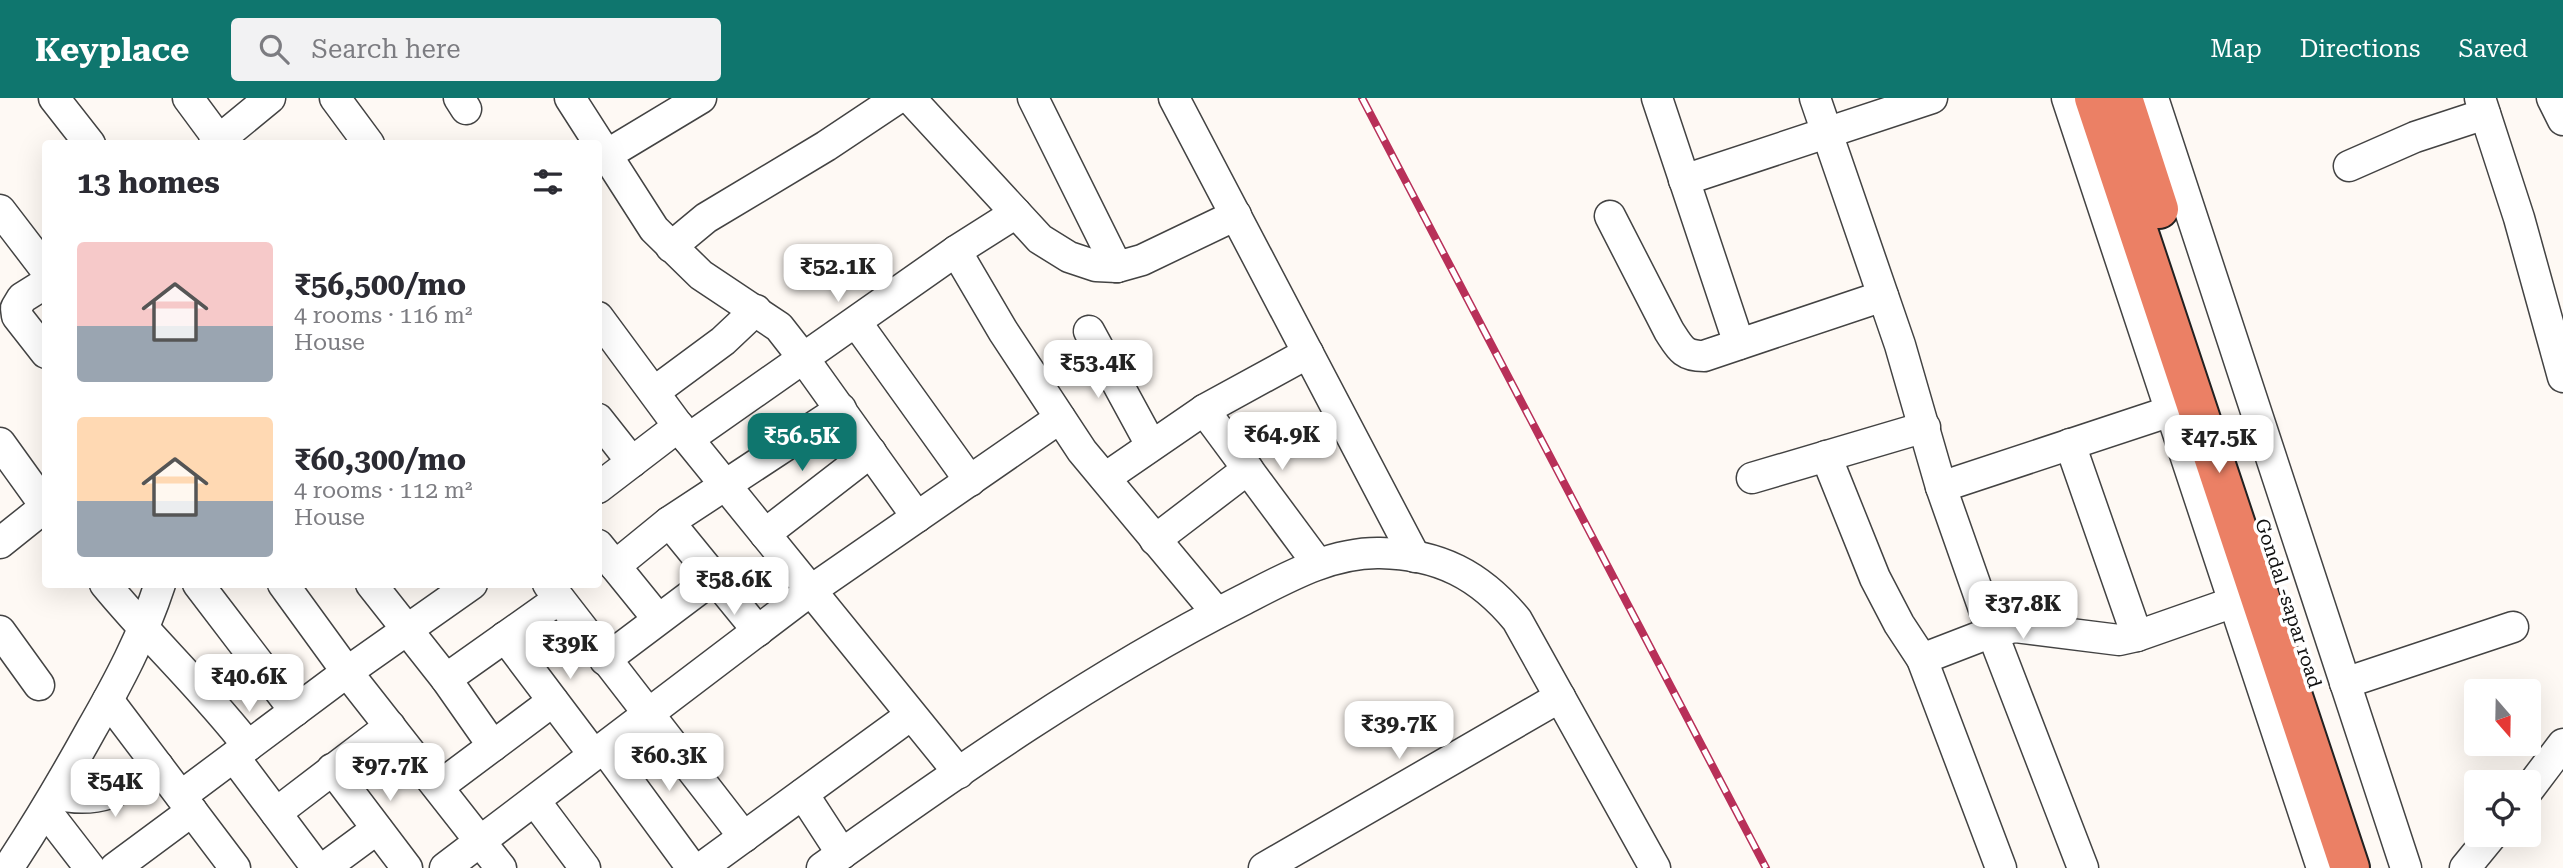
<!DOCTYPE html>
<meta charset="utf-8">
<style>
body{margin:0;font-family:"Roboto Serif",serif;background:#f2f2f3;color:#2b2b33;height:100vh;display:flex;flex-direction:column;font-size:26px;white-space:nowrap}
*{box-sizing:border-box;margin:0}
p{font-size:23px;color:#7c7c81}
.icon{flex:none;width:38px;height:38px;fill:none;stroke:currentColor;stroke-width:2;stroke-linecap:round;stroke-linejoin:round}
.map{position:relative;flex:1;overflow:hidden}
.panel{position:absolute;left:42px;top:42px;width:560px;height:448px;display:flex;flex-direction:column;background:#fff;border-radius:7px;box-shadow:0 7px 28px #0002}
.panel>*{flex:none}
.needle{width:46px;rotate:160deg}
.controls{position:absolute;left:2464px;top:581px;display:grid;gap:14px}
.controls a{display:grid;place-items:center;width:77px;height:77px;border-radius:7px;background:#fff;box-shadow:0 7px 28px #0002;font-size:35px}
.price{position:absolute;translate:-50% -60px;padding:0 16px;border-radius:14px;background:#fff;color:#222;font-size:23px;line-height:46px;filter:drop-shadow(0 2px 4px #0008)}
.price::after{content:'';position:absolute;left:50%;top:42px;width:21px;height:16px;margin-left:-10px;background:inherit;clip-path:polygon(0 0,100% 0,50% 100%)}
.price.selected{background:#0f766e;color:#fff}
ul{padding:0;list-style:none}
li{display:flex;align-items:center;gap:21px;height:175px;padding:0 35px}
li span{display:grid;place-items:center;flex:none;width:196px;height:140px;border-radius:7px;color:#555}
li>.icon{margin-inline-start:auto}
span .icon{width:84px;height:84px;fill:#fffc;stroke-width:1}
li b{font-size:30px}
h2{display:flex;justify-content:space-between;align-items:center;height:84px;padding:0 35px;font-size:30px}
header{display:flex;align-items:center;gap:42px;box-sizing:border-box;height:98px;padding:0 35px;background:#0f766e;color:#fff}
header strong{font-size:33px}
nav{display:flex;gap:38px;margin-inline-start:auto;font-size:24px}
.search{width:490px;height:63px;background:#f2f2f3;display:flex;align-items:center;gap:18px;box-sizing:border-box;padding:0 24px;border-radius:7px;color:#7c7c81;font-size:26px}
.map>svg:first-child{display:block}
</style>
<header>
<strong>Keyplace</strong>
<div class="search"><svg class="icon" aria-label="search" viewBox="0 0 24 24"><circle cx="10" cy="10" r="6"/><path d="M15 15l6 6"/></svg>Search here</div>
<nav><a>Map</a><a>Directions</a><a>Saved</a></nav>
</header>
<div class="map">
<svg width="2563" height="770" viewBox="0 0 2563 770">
<rect width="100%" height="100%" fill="#fef9f4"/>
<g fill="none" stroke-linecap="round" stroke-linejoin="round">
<defs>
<g id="minor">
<polyline points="54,0 90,46"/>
<polyline points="188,0 222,46"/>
<polyline points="335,0 369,46"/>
<polyline points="459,0 466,11"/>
<polyline points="570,0 654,131 701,177 779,229 804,261 917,419"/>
<polyline points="910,0 1040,141 1069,159 1096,168 1117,169 1142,162 1236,117"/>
<polyline points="1033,0 1117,169"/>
<polyline points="1174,0 1415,459"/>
<polyline points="1657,0 1739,246"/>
<polyline points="1815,0 1900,247 1941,389 1992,534 2083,770"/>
<polyline points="2067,0 2322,770"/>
<polyline points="2153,0 2406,770"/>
<polyline points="2480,0 2519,120 2563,279"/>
<polyline points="2552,0 2563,22"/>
<polyline points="214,46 270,0"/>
<polyline points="598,62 701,0"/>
<polyline points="2349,68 2415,39 2485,16"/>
<polyline points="1684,82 1932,0"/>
<polyline points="0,112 46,172"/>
<path d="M1610,118l59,115c11,17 14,25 35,25l179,-60"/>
<polyline points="671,149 706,120 826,48 898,0"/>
<polyline points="956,153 1003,233 1082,353 1217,515"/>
<polyline points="46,185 22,200 16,210 17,218 46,255"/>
<polyline points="598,219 688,341 959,675"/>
<polyline points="856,224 970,383"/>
<polyline points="1089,233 1151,347"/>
<polyline points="654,294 723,243 756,212"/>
<polyline points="1204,312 1318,466"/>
<polyline points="598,321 632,364"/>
<polyline points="688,341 956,153 1016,115"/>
<polyline points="0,345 46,409"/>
<polyline points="2070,346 2137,538"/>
<polyline points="1826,358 1875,480 1899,526 1922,561 2001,770"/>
<polyline points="1105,380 1204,312 1308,255"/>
<polyline points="1752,380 1925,329"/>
<polyline points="1941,389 2171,313"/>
<polyline points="598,390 679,328"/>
<polyline points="669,424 758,533"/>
<polyline points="765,436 871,354"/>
<polyline points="1155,442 1248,371"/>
<polyline points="0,445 45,409"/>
<polyline points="598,447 658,521"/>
<polyline points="615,468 669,424 841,311"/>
<path d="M105,486c46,56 99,105 143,162"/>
<polyline points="198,486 295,613"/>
<polyline points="371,486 446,581 493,648"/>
<polyline points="472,486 347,574 501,770"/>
<polyline points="548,486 744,739"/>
<polyline points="0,533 39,587"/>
<polyline points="505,539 594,657"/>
<polyline points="1922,561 1992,534 2015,529 2119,542 2137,538 2234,504"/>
<polyline points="605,562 714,480"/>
<polyline points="446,581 559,501"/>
<polyline points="2345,585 2513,529"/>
<polyline points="108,602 235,770"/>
<polyline points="604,650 692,770"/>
<polyline points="234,659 317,770"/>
<polyline points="332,671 407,770"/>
<polyline points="438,689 553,603"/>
<polyline points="2529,691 2563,646"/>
<path d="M55,696c42,11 70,-4 103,-28"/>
<polyline points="803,696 842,756"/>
<polyline points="181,698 347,574 283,486"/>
<polyline points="535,703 585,770"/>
<polyline points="46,713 90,770"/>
<polyline points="276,715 390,628"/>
<path d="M8,770c30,-45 57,-91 83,-138 27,-47 52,-94 69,-146"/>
<polyline points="115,770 192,713"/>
<polyline points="324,770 377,731"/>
<polyline points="445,770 810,493 1060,320"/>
<polyline points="701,770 911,617"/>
<path d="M822,770c133,-95 274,-194 419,-267 43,-22 89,-49 139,-48 59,1 100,22 137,67l138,248"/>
<polyline points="1264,770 1560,599"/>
<polyline points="2465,770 2492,737"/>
</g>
<g id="highway">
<polyline points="2094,0 2350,770"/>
<polyline points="2123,0 2159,111"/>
</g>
</defs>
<use href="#minor" stroke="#434343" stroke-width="33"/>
<use href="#highway" stroke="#212121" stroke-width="42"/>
<use href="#minor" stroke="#fff" stroke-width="30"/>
<use href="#highway" stroke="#eb8065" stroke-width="38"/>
<defs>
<polyline id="rail" points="1362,0 1766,770"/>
</defs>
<use href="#rail" stroke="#b83059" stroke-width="8"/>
<use href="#rail" stroke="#fff" stroke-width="5" stroke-dasharray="16" stroke-linecap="butt"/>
</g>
<g text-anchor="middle" stroke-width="7" stroke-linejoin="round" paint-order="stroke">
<g font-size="19" fill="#101010" stroke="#fff">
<text transform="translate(2289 505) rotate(72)" y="7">Gondal -sapar road</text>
</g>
</g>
</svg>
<div class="controls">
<a><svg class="needle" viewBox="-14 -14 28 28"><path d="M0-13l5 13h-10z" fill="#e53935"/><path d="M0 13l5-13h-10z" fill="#7c7c81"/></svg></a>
<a><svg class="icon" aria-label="locate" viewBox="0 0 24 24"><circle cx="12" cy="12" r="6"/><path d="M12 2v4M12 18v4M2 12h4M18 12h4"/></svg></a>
</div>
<b class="price" style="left:838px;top:206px">₹52.1K</b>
<b class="price" style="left:1098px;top:302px">₹53.4K</b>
<b class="price" style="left:1282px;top:374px">₹64.9K</b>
<b class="price selected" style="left:802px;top:375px">₹56.5K</b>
<b class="price" style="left:2219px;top:377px">₹47.5K</b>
<b class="price" style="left:734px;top:519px">₹58.6K</b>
<b class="price" style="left:2023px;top:543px">₹37.8K</b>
<b class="price" style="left:570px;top:583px">₹39K</b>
<b class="price" style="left:249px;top:616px">₹40.6K</b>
<b class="price" style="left:1399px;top:663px">₹39.7K</b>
<b class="price" style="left:669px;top:695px">₹60.3K</b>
<b class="price" style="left:390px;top:705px">₹97.7K</b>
<b class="price" style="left:115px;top:721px">₹54K</b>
<section class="panel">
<h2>13 homes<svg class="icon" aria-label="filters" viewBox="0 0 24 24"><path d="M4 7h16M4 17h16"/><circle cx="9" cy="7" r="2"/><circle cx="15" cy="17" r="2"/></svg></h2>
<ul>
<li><span style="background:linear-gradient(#f6c9c9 60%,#9aa5b1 0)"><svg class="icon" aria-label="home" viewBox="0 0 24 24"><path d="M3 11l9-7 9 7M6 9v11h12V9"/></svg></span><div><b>₹56,500/mo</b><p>4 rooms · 116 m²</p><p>House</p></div></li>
<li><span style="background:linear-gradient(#ffd9b3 60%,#9aa5b1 0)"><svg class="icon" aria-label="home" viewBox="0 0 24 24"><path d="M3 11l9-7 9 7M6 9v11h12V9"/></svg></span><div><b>₹60,300/mo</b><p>4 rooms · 112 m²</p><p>House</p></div></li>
</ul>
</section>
</div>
